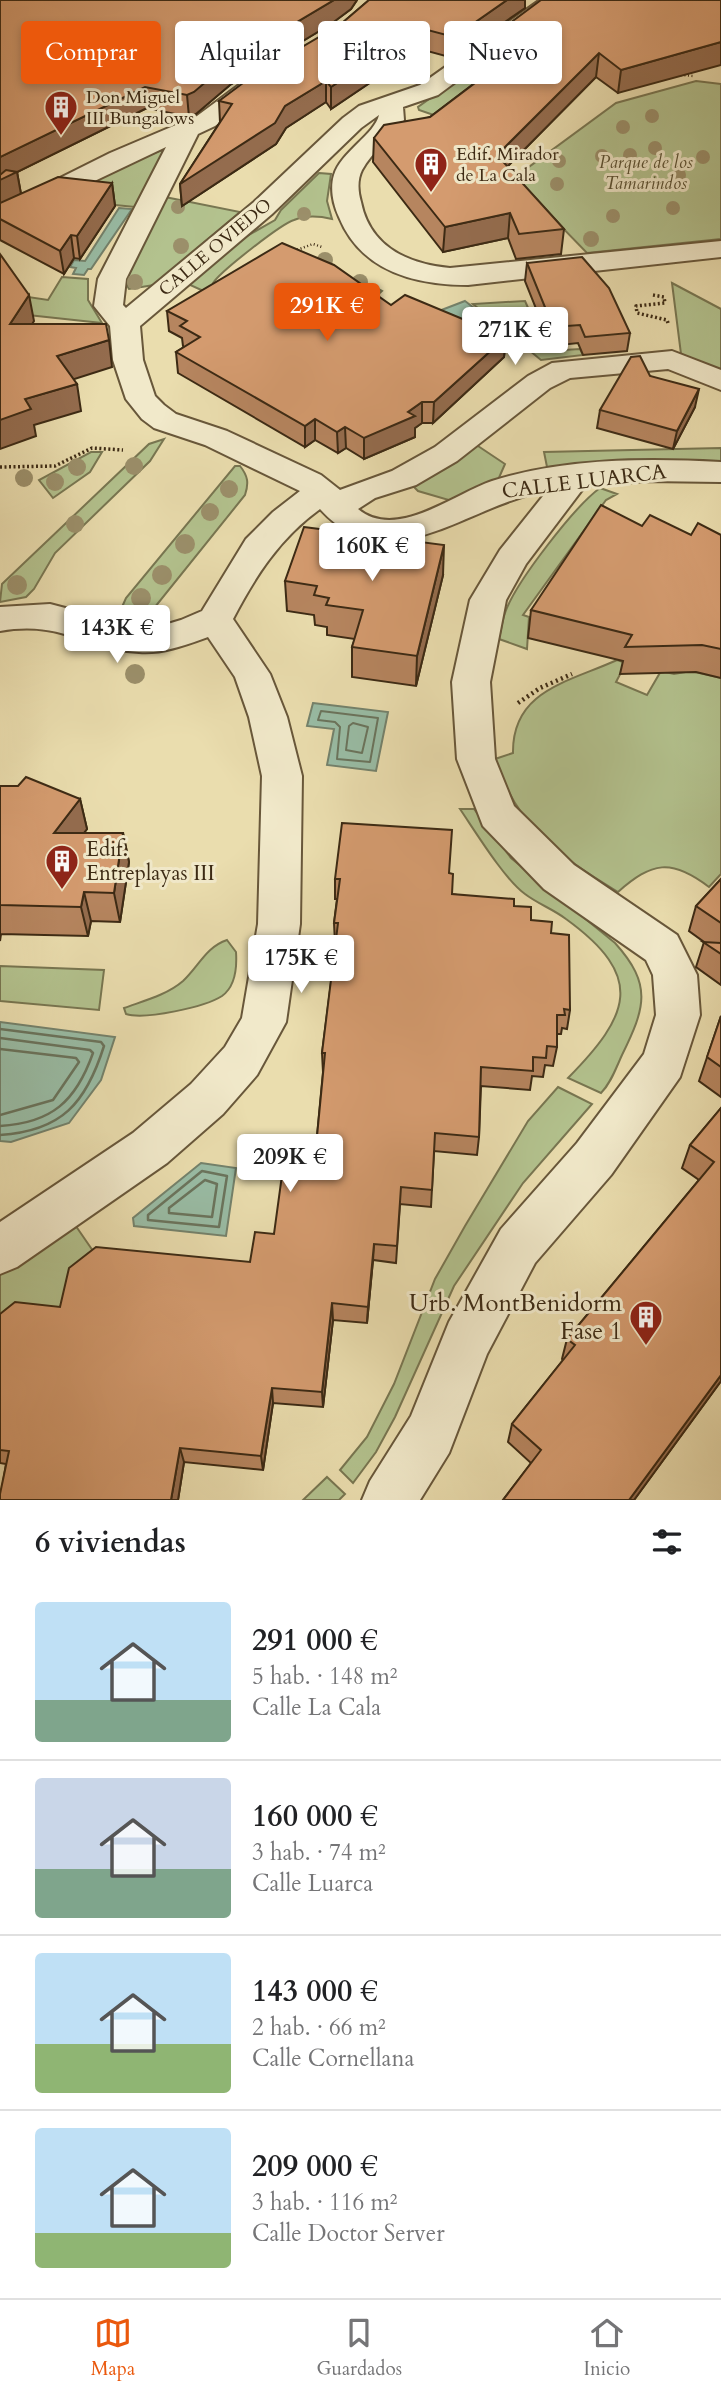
<!DOCTYPE html>
<html lang="es">
<meta charset="utf-8">
<style>
body{margin:0;font-family:Cardo,serif;background:#f2f2f2;color:#202124;height:100vh;display:flex;flex-direction:column;font-size:26px;white-space:nowrap}
*{box-sizing:border-box;margin:0}
p{font-size:23px;color:#757577}
.icon{flex:none;width:38px;height:38px;fill:none;stroke:currentColor;stroke-width:2;stroke-linecap:round;stroke-linejoin:round}
.map{position:relative;height:1500px;overflow:hidden}
.panel{display:flex;flex-direction:column;background:#fff;flex:1}
.panel>*{flex:none}
.banner{position:absolute;left:21px;top:21px;width:679px;height:63px;display:flex;gap:14px}
.price{position:absolute;translate:-50% -60px;padding:0 16px;border-radius:7px;background:#fff;color:#222;font-size:23px;line-height:46px;filter:drop-shadow(0 2px 4px #0008)}
.price::after{content:'';position:absolute;left:50%;top:42px;width:21px;height:16px;margin-left:-10px;background:inherit;clip-path:polygon(0 0,100% 0,50% 100%)}
.price.current{background:#ea580c;color:#fff}
ul{padding:0;list-style:none}
li{display:flex;align-items:center;gap:21px;height:175px;padding:0 35px}
li+li{border-top:2px solid #e0e0e0}
li span{display:grid;place-items:center;flex:none;width:196px;height:140px;border-radius:7px;color:#555}
li>.icon{margin-inline-start:auto}
span .icon{width:84px;height:84px;fill:#fffc;stroke-width:1}
li b{font-size:30px}
h2{display:flex;justify-content:space-between;align-items:center;height:84px;padding:0 35px;font-size:30px}
.pill{padding:0 24px;border-radius:7px;background:#fff;box-shadow:0 4px 10px #0003;font-size:24px;line-height:63px}
.pill.current{background:#ea580c;color:#fff}
.tabs{display:flex;justify-content:space-around;align-items:center;height:98px;border-top:2px solid #e0e0e0;background:#fff;font-size:19px;color:#757577}
.tabs a{display:grid;justify-items:center;gap:4px}
.tabs .current{color:#ea580c}
.map>svg:first-child{display:block}
</style>
<div class="map">
<svg width="721" height="1500" viewBox="0 0 721 1500">
<rect width="100%" height="100%" fill="#eaddae"/>
<filter id="stains"><feTurbulence type="fractalNoise" baseFrequency=".00286" numOctaves="4"/><feColorMatrix values="0 0 0 0 .2 0 0 0 0 .09 0 0 0 0 .02 0 0 0 .5 -.17"/></filter>
<radialGradient id="worn" r=".72"><stop offset=".6" stop-color="#630" stop-opacity="0"/><stop offset="1" stop-color="#630" stop-opacity=".3"/></radialGradient>
<g fill="#b3c28e" stroke="#787651" stroke-width="2">
<polygon points="477,65 497,70 454,122 419,110 418,107"/>
<polygon points="696,81 721,84 721,239 587,253 514,178 616,103"/>
<polygon points="162,150 169,153 153,184 135,207 85,202 91,177"/>
<path d="M319,173l12,1 -4,27 5,18c-13,-3 -26,-4 -38,1 -13,4 -73,51 -81,63l3,6 108,39 51,-41 7,4 -60,54 -134,-61 52,-44 35,-20 6,-10z"/>
<polygon points="165,197 240,212 154,285 129,289 125,282 130,263"/>
<polygon points="62,277 88,279 88,300 102,323 0,312 15,295 48,300"/>
<polygon points="672,283 721,309 721,371 681,354"/>
<polygon points="525,301 547,351 580,349 583,355 541,360 473,304"/>
<polygon points="164,439 150,461 55,553 34,589 26,597 0,602 2,584 149,444"/>
<polygon points="475,444 505,464 498,480 452,501 418,491 411,484"/>
<polygon points="721,448 721,463 634,460 547,467 544,452"/>
<polygon points="91,452 102,452 90,472 53,498 39,480"/>
<path d="M235,466h5c8,10 9,17 5,29l-94,117 -21,1 -8,-6 4,-9z"/>
<path d="M600,488l17,6 -11,6 -83,115 6,2 -2,32 -28,-10c2,-8 3,-18 6,-26 10,-30 70,-107 95,-125z"/>
<path d="M617,660l9,3 -10,19 31,13 14,-24 13,3 17,-3 30,7v196l-12,13c-38,-29 -57,-25 -91,5 -58,-35 -102,-66 -123,-133l18,-6c-1,-63 56,-71 104,-93z"/>
<path d="M460,809h14l37,49 104,85c38,42 30,65 7,112 -6,13 -11,28 -21,38l-33,-15c62,-63 78,-101 -2,-159 -13,-10 -28,-15 -41,-25 -20,-14 -50,-63 -65,-85z"/>
<path d="M227,940l9,12c1,15 0,34 -14,44 -17,11 -77,24 -96,18l-2,-6c19,-7 43,-13 59,-27 16,-15 23,-34 44,-41z"/>
<polygon points="0,966 104,970 99,1010 0,1001"/>
<polygon points="558,1087 592,1104 523,1183 454,1286 395,1417 376,1452 353,1483 340,1470 367,1437 394,1384 435,1279 465,1226 528,1121"/>
<polygon points="71,1219 102,1264 66,1323 0,1336 0,1270"/>
<polygon points="327,1477 345,1494 339,1500 303,1500"/>
</g>
<g fill="#99bda6" stroke="#74826c" stroke-width="2">
<polygon points="119,208 132,209 91,269 88,269 84,275 73,274 76,268 70,267 74,260 85,261"/>
<polygon points="465,301 487,318 456,331 423,317"/>
<polygon points="313,703 388,712 376,771 327,765 334,729 307,726"/>
<polygon points="0,1022 115,1037 101,1080 69,1123 11,1142 0,1141"/>
<polygon points="201,1163 236,1168 226,1236 134,1226 133,1218"/>
</g>
<g fill="none" stroke-linecap="round" stroke-linejoin="round">
<g stroke="#6a745d" stroke-width="2">
<polygon points="321,711 378,718 370,762 337,759 340,727 335,722 318,720"/>
<polygon points="353,723 368,727 362,753 346,750 349,726"/>
</g>
<g stroke="#6a745d" stroke-width="2.5">
<path d="M0,1029l101,13 3,4c-18,57 -42,85 -104,89"/>
<path d="M0,1038l90,12 3,3c-17,48 -41,70 -93,73"/>
<polyline points="0,1049 76,1058 79,1062 53,1100 0,1115"/>
<polygon points="202,1171 227,1176 219,1227 148,1220 148,1215"/>
<polygon points="205,1180 217,1184 212,1217 169,1213 169,1208"/>
</g>
<defs>
<path id="minor" d="M540,0h26l-128,95 -35,12 1,13c-12,18 -32,31 -42,50 -5,10 -4,22 -1,32 9,45 47,62 89,66l271,-27v16l-253,28c-54,0 -107,-14 -129,-68 -6,-13 -9,-29 -5,-42 7,-23 41,-41 45,-60l-18,13 -89,86 -132,112 3,34 12,36 9,9 12,9 51,17 94,44 19,15 52,-19 43,-24 93,-71 24,-13 120,-12 49,19v20l-53,-21 -98,9 -20,10 -93,73 -41,24 -41,13 -17,11c38,32 96,-15 134,-28 71,-23 155,-23 229,-19v20l-75,-1 -61,5 -59,78 -20,36 -16,82 5,77 19,47 60,59 103,70 20,40 3,40 -20,62 -69,98 -76,88 -48,91 -38,99 -29,47h-58l8,-19 41,-65 38,-94 52,-93 76,-86 67,-89 12,-39 -3,-40 -7,-15 -102,-71 -61,-63 -26,-67 -5,-77 18,-82 30,-50 47,-59c-78,12 -158,94 -227,18 -41,30 -64,66 -87,110l37,55 17,43 15,59 -2,148 -14,98 -29,53 -34,39 -56,49 -150,104 -17,7v-52l133,-89 58,-49 34,-37 17,-29 16,-94 4,-148 -13,-59 -14,-40 -27,-40c-22,8 -46,17 -69,15 -54,-3 -77,-32 -139,-21v-24l50,-3 88,23 23,-1 20,-6 21,-9 44,-72 27,-27 27,-21 -95,-46 -51,-17 -12,-9 -16,-20 -13,-39 -3,-34 -16,-20 4,-27 68,-132 -166,79v-18l110,-55 87,-37 58,-43h16l4,5 -4,5 -56,43 -17,8 -72,145 -3,26 3,3 128,-106 89,-84 16,-12 61,-21z"/>
</defs>
<use href="#minor" stroke="#68573a" stroke-width="4"/>
<g stroke="#3c2a14" stroke-width="2.5" stroke-dasharray="1 2.5" stroke-linecap="butt">
<polyline points="681,75 694,76"/>
<polyline points="294,251 313,244 322,247"/>
</g>
<g stroke="#3c2a14" stroke-width="3.5" stroke-dasharray="2 2.5" stroke-linecap="butt">
<polyline points="653,295 664,297 665,303 636,306 637,313 667,320 668,323"/>
<polyline points="0,467 55,466 92,448 123,450"/>
</g>
<polyline stroke="#3c2a14" stroke-width="4.5" stroke-dasharray="2 3.5" stroke-linecap="butt" points="518,703 540,688 572,674"/>
<use href="#minor" fill="#f1e9ca" fill-rule="evenodd"/>
</g>
<g fill="#9b8f6a">
<circle cx="652" cy="116" r="7"/>
<circle cx="623" cy="127" r="7"/>
<circle cx="655" cy="148" r="7"/>
<circle cx="630" cy="155" r="7"/>
<circle cx="602" cy="156" r="7"/>
<circle cx="703" cy="157" r="7"/>
<circle cx="559" cy="161" r="7"/>
<circle cx="679" cy="175" r="7"/>
<circle cx="557" cy="184" r="7"/>
<circle cx="178" cy="207" r="7"/>
<circle cx="673" cy="208" r="7"/>
<circle cx="304" cy="214" r="7"/>
<circle cx="613" cy="216" r="7"/>
<circle cx="591" cy="239" r="8"/>
<circle cx="181" cy="246" r="8"/>
<circle cx="325" cy="260" r="8"/>
<circle cx="135" cy="282" r="8"/>
<circle cx="360" cy="282" r="8"/>
<circle cx="134" cy="466" r="9"/>
<circle cx="77" cy="467" r="9"/>
<circle cx="24" cy="478" r="9"/>
<circle cx="55" cy="482" r="9"/>
<circle cx="229" cy="489" r="9"/>
<circle cx="210" cy="512" r="9"/>
<circle cx="75" cy="524" r="9"/>
<circle cx="185" cy="544" r="10"/>
<circle cx="162" cy="575" r="10"/>
<circle cx="17" cy="585" r="10"/>
<circle cx="141" cy="598" r="10"/>
<circle cx="135" cy="674" r="10"/>
</g>
<g fill="#b6855f" stroke="#3c2a14" stroke-width="2">
<polygon points="0,0 357,0 351,9 331,24 230,85 196,114 189,117 147,108 17,172 21,194 112,183 115,206 80,259 74,258 64,274 0,240"/>
<polygon points="369,0 525,0 525,8 453,58 420,49 331,109 326,102 286,128 276,144 182,206 180,184 220,122 219,101 341,24"/>
<polygon points="721,0 618,93 596,77 507,167 564,229 561,254 516,259 508,238 443,252 373,162 374,138 430,117 493,69 481,66 483,43"/>
<polygon points="527,263 630,333 627,351 583,355 578,343 551,346 525,281"/>
<polygon points="391,305 506,337 504,357 433,423 422,423 415,428 415,437 364,459 346,448 338,453 315,440 305,447 178,373 176,352 184,347 183,346 182,338 169,331 167,311"/>
<polygon points="650,376 695,407 673,449 597,428 600,410"/>
<polygon points="642,526 691,535 721,535 721,678 696,672 620,674 623,661 528,638 531,610"/>
<polygon points="443,575 416,686 352,677 352,647 355,639 327,635 327,627 315,625 314,615 287,611 285,581"/>
<polygon points="0,786 80,799 87,829 84,833 123,833 129,862 120,922 91,921 88,936 1,934 0,941"/>
<polygon points="449,873 452,894 514,906 531,920 551,933 570,1010 567,1029 562,1028 561,1034 557,1034 557,1047 553,1066 545,1065 543,1077 532,1076 530,1090 481,1086 479,1137 477,1155 434,1151 431,1207 400,1204 396,1263 373,1260 367,1323 333,1320 323,1407 273,1403 263,1470 184,1462 178,1500 0,1500 6,1464 0,1463 0,1314 60,1307 250,1262 274,1234 313,1178 323,1072 322,1053 336,943 335,943 334,923 337,899 335,899 335,879"/>
<polygon points="721,879 721,985 696,967 704,942 689,931 696,906"/>
<polygon points="721,1016 721,1097 699,1081"/>
<polygon points="721,1108 721,1381 634,1500 503,1500 531,1463 508,1442 512,1424 563,1360 562,1359 567,1339 699,1180 682,1168 690,1145"/>
</g>
<g fill="#946c4e" stroke="#3c2a14" stroke-width="2">
<polygon points="334,0 357,0 351,9 331,24 230,85 196,114 189,117 187,95 228,63"/>
<polygon points="507,0 525,0 525,8 453,58 454,37"/>
<polygon points="420,28 420,49 331,109 331,87"/>
<polygon points="721,42 721,65 618,93 621,70"/>
<polygon points="599,53 596,77 495,179 497,155"/>
<polygon points="326,81 326,102 286,128 276,144 182,206 180,184 285,106"/>
<polygon points="145,87 147,108 17,172 21,194 0,205 0,157"/>
<polygon points="112,183 115,206 80,259 77,236"/>
<polygon points="510,213 508,238 443,252 445,227"/>
<polygon points="71,235 74,258 64,274 60,251"/>
<polygon points="29,295 34,321 15,351 10,324"/>
<polygon points="506,337 504,357 433,423 434,402"/>
<polygon points="109,340 112,367 62,383 57,356"/>
<polygon points="77,384 81,411 34,425 36,436 0,449 0,420 25,399"/>
<polygon points="699,389 695,407 673,449 677,431"/>
<polygon points="422,402 422,423 415,428 415,437 364,459 364,438 408,412"/>
<polygon points="315,419 315,440 305,447 305,426"/>
<polygon points="345,427 346,448 338,453 337,432"/>
<polygon points="444,545 443,575 416,686 417,656"/>
<polygon points="80,799 87,829 61,862 54,833"/>
<polygon points="123,833 129,862 120,922 114,893"/>
<polygon points="84,892 91,921 88,936 81,907"/>
<polygon points="374,1244 373,1260 367,1323 368,1307"/>
<polygon points="332,1303 333,1320 323,1407 322,1392"/>
<polygon points="721,1375 721,1381 634,1500 629,1500"/>
<polygon points="272,1388 273,1403 263,1470 261,1456"/>
<polygon points="180,1448 184,1462 178,1500 171,1500"/>
</g>
<g fill="#d49b6f" stroke="#3c2a14" stroke-width="2">
<polygon points="0,0 334,0 228,63 194,92 187,95 145,87 0,157"/>
<polygon points="369,0 507,0 454,37 420,28 331,87 326,81 285,106 275,123 180,184 232,104 219,101 251,77 341,24"/>
<polygon points="541,0 721,0 721,42 621,70 599,53 497,155 564,229 519,234 510,213 445,227 374,138 384,125 430,117 516,52 483,43"/>
<polygon points="6,170 17,172 0,180 0,175"/>
<polygon points="58,177 112,183 77,236 71,235 60,251 0,219 0,203"/>
<polygon points="282,243 334,265 391,305 405,295 506,337 434,402 422,402 408,412 415,416 364,438 345,427 337,432 315,419 305,426 176,352 200,337 180,326 187,321 167,311"/>
<polygon points="0,254 29,295 10,324 106,324 109,340 57,356 77,384 25,399 31,409 0,420"/>
<polygon points="582,257 609,288 630,333 585,337 580,325 553,327 527,263"/>
<polygon points="640,356 650,376 699,389 677,431 600,410 631,357"/>
<polygon points="601,505 642,526 650,515 691,535 698,523 721,535 721,649 702,645 625,647 632,635 531,610"/>
<polygon points="304,527 444,545 417,656 352,647 363,610 326,605 329,598 314,595 317,586 285,581"/>
<polygon points="26,777 80,799 54,833 123,833 114,893 84,892 81,907 0,905 0,786 18,786"/>
<polygon points="342,823 452,830 449,873 453,874 452,894 514,899 514,906 531,907 531,920 552,922 551,933 569,935 570,1010 564,1009 565,1015 557,1015 557,1047 547,1046 546,1058 533,1057 533,1071 481,1067 479,1137 435,1133 432,1190 401,1187 397,1246 374,1244 368,1307 332,1303 322,1392 272,1388 261,1456 180,1448 171,1500 0,1500 0,1494 9,1451 0,1450 0,1314 15,1302 60,1307 69,1268 96,1247 250,1262 255,1232 274,1234 282,1175 313,1178 325,1053 322,1053 338,923 334,923 340,879 335,879"/>
<polygon points="721,879 721,923 696,906"/>
<polygon points="703,942 721,943 721,954"/>
<polygon points="721,1016 721,1067 707,1057"/>
<polygon points="721,1108 721,1375 629,1500 503,1500 541,1450 512,1424 575,1345 567,1339 714,1162 690,1145"/>
</g>
<defs>
<symbol id="building-pin" viewBox="-11 -11 22 30"><path d="M0 17L-7.5 6A9.5 9.5 0 1 1 7.5 6Z" fill="#8f2418" stroke="#f1e9ca"/><path d="M-4-6H4V6H1V3H-1V6H-4ZM-2.5-4.3h1.7v1.8h-1.7ZM.8-4.3h1.7v1.8H.8ZM-2.5-1h1.7V.8h-1.7ZM.8-1h1.7V.8H.8Z" fill="#fff"/></symbol>
</defs>
<g fill-rule="evenodd">
<use href="#building-pin" x="42" y="88" width="38" height="52"/>
<use href="#building-pin" x="412" y="145" width="38" height="52"/>
<use href="#building-pin" x="43" y="842" width="38" height="52"/>
<use href="#building-pin" x="627" y="1298" width="38" height="52"/>
</g>
<g text-anchor="middle" stroke-width="6" stroke-linejoin="round" paint-order="stroke">
<g font-size="18" fill="#3c2a14" stroke="#f1e9ca" text-anchor="start">
<text x="86" y="103">Don Miguel<tspan x="86" dy="21">III Bungalows</tspan></text>
<text x="456" y="160">Edif. Mirador<tspan x="456" dy="21">de La Cala</tspan></text>
</g>
<g font-size="18" font-style="italic" fill="#5a5032" stroke="#f1e9ca">
<text x="646" y="168">Parque de los<tspan x="646" dy="21">Tamarindos</tspan></text>
</g>
<g font-size="18" fill="#3c2a14" stroke="#f1e9ca">
<text transform="translate(215 247) rotate(-40)" y="6">CALLE OVIEDO</text>
</g>
<g font-size="21" fill="#3c2a14" stroke="#f1e9ca">
<text transform="translate(584 481) rotate(-7)" y="7">CALLE LUARCA</text>
</g>
<g font-size="21" fill="#3c2a14" stroke="#f1e9ca" text-anchor="start">
<text x="86" y="856">Edif.<tspan x="86" dy="24">Entreplayas III</tspan></text>
</g>
<g font-size="24" fill="#3c2a14" stroke="#f1e9ca" text-anchor="end">
<text x="622" y="1311">Urb. MontBenidorm<tspan x="622" dy="28">Fase 1</tspan></text>
</g>
</g>
<rect width="100%" height="100%" filter="url(#stains)"/>
<rect width="100%" height="100%" fill="url(#worn)"/>
</svg>
<b class="price current" style="left:327px;top:343px">291K €</b>
<b class="price" style="left:515px;top:367px">271K €</b>
<b class="price" style="left:372px;top:583px">160K €</b>
<b class="price" style="left:117px;top:665px">143K €</b>
<b class="price" style="left:301px;top:995px">175K €</b>
<b class="price" style="left:290px;top:1194px">209K €</b>
<div class="banner">
<a class="pill current">Comprar</a>
<a class="pill">Alquilar</a>
<a class="pill">Filtros</a>
<a class="pill">Nuevo</a>
</div>
</div>
<section class="panel">
<h2>6 viviendas<svg class="icon" aria-label="filters" viewBox="0 0 24 24"><path d="M4 7h16M4 17h16"/><circle cx="9" cy="7" r="2"/><circle cx="15" cy="17" r="2"/></svg></h2>
<ul>
<li><span style="background:linear-gradient(#bfe0f5 70%,#7fa58c 0)"><svg class="icon" aria-label="home" viewBox="0 0 24 24"><path d="M3 11l9-7 9 7M6 9v11h12V9"/></svg></span><div><b>291 000 €</b><p>5 hab. · 148 m²</p><p>Calle La Cala</p></div></li>
<li><span style="background:linear-gradient(#c9d6e8 65%,#7fa58c 0)"><svg class="icon" aria-label="home" viewBox="0 0 24 24"><path d="M3 11l9-7 9 7M6 9v11h12V9"/></svg></span><div><b>160 000 €</b><p>3 hab. · 74 m²</p><p>Calle Luarca</p></div></li>
<li><span style="background:linear-gradient(#bfe0f5 65%,#8fb573 0)"><svg class="icon" aria-label="home" viewBox="0 0 24 24"><path d="M3 11l9-7 9 7M6 9v11h12V9"/></svg></span><div><b>143 000 €</b><p>2 hab. · 66 m²</p><p>Calle Cornellana</p></div></li>
<li><span style="background:linear-gradient(#bfe0f5 75%,#8fb573 0)"><svg class="icon" aria-label="home" viewBox="0 0 24 24"><path d="M3 11l9-7 9 7M6 9v11h12V9"/></svg></span><div><b>209 000 €</b><p>3 hab. · 116 m²</p><p>Calle Doctor Server</p></div></li>
</ul>
</section>
<nav class="tabs">
<a class="current"><svg class="icon" aria-label="map" viewBox="0 0 24 24"><path d="M3 6l6-2 6 2 6-2v14l-6 2-6-2-6 2zM9 4v14M15 6v14"/></svg>Mapa</a>
<a><svg class="icon" aria-label="saved" viewBox="0 0 24 24"><path d="M7 4h10v16l-5-4-5 4z"/></svg>Guardados</a>
<a><svg class="icon" aria-label="home" viewBox="0 0 24 24"><path d="M3 11l9-7 9 7M6 9v11h12V9"/></svg>Inicio</a>
</nav>
